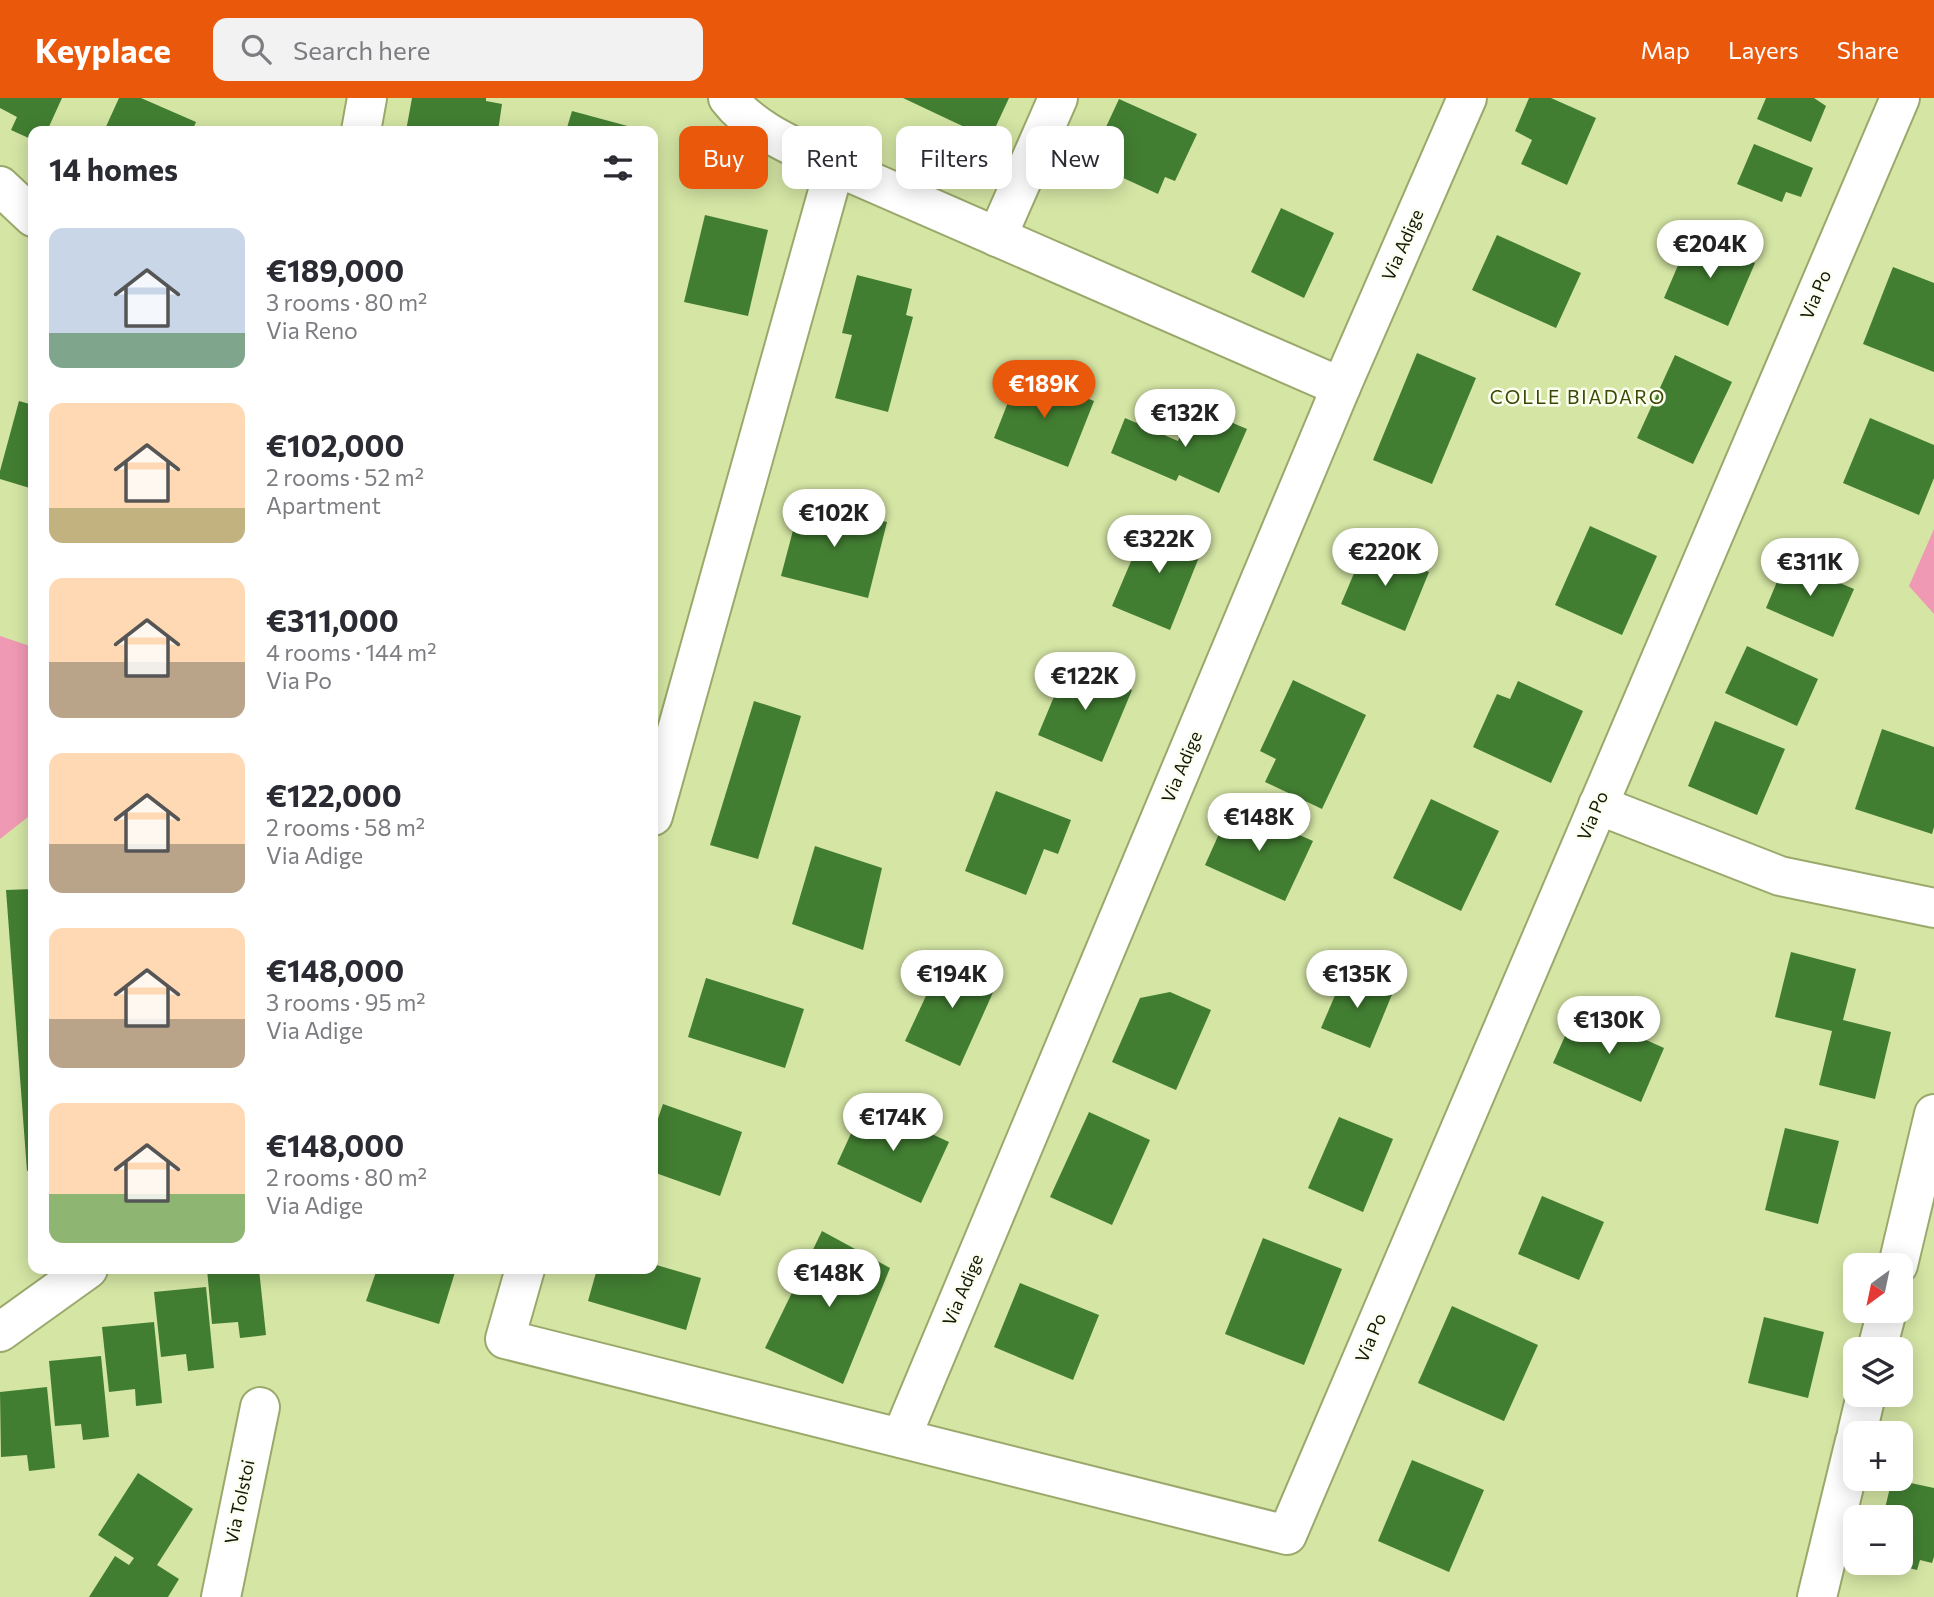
<!DOCTYPE html>
<meta charset="utf-8">
<style>
body{margin:0;font-family:Commissioner,sans-serif;background:#f2f2f3;color:#2b2b33;height:100vh;display:flex;flex-direction:column;font-size:26px;white-space:nowrap}
*{box-sizing:border-box;margin:0}
p{font-size:23px;color:#7c7c81}
.icon{flex:none;width:38px;height:38px;fill:none;stroke:currentColor;stroke-width:2;stroke-linecap:round;stroke-linejoin:round}
.map{position:relative;flex:1;overflow:hidden}
.side{position:absolute;left:28px;top:28px;width:630px;height:1148px;display:flex;flex-direction:column;background:#fff;border-radius:14px;box-shadow:0 4px 18px #0003}
.side>*{flex:none}
.hud{position:absolute;left:679px;top:28px;width:665px;height:63px;display:flex;gap:14px}
.needle{width:46px;rotate:213deg}
.controls{position:absolute;left:1843px;top:1155px;display:grid;gap:14px}
.controls a{display:grid;place-items:center;width:70px;height:70px;border-radius:14px;background:#fff;box-shadow:0 4px 18px #0003;font-size:35px}
.price{position:absolute;translate:-50% -60px;padding:0 16px;border-radius:24px;background:#fff;color:#222;font-size:23px;line-height:46px;filter:drop-shadow(0 2px 4px #0008)}
.price::after{content:'';position:absolute;left:50%;top:42px;width:21px;height:16px;margin-left:-10px;background:inherit;clip-path:polygon(0 0,100% 0,50% 100%)}
.price.on{background:#ea580c;color:#fff}
ul{padding:0;list-style:none}
li{display:flex;align-items:center;gap:21px;height:175px;padding:0 21px}
li span{display:grid;place-items:center;flex:none;width:196px;height:140px;border-radius:14px;color:#555}
li>.icon{margin-inline-start:auto}
span .icon{width:84px;height:84px;fill:#fffc;stroke-width:1}
li b{font-size:30px}
h2{display:flex;justify-content:space-between;align-items:center;height:84px;padding:0 21px;font-size:30px}
.tag{padding:0 24px;border-radius:14px;background:#fff;box-shadow:0 4px 18px #0003;font-size:24px;line-height:63px}
.tag.on{background:#ea580c;color:#fff}
header{display:flex;align-items:center;gap:42px;box-sizing:border-box;height:98px;padding:0 35px;background:#ea580c;color:#fff}
header strong{font-size:33px}
nav{display:flex;gap:38px;margin-inline-start:auto;font-size:24px}
.search{width:490px;height:63px;background:#f2f2f3;display:flex;align-items:center;gap:18px;box-sizing:border-box;padding:0 24px;border-radius:14px;color:#7c7c81;font-size:26px}
.map>svg:first-child{display:block}
</style>
<header>
<strong>Keyplace</strong>
<div class="search"><svg class="icon" aria-label="search" viewBox="0 0 24 24"><circle cx="10" cy="10" r="6"/><path d="M15 15l6 6"/></svg>Search here</div>
<nav><a>Map</a><a>Layers</a><a>Share</a></nav>
</header>
<div class="map">
<svg width="1934" height="1499" viewBox="0 0 1934 1499">
<rect width="100%" height="100%" fill="#d4e5a4"/>
<g fill="#f099b4">
<polygon points="1934,431 1934,516 1909,488"/>
<polygon points="0,538 33,549 33,715 0,741"/>
</g>
<g fill="#427e32">
<polygon points="0,0 62,0 47,33 33,33 33,42 11,32 17,19 0,10"/>
<polygon points="119,0 141,0 196,24 192,33 104,33"/>
<polygon points="412,0 486,0 486,3 502,6 498,33 406,33"/>
<polygon points="903,0 1009,0 990,41"/>
<polygon points="1529,0 1551,0 1596,20 1567,87 1521,66 1532,42 1515,33"/>
<polygon points="1766,0 1814,0 1826,8 1811,44 1757,21"/>
<polygon points="1119,1 1197,36 1175,83 1165,79 1158,96 1119,78 1123,71 1093,57"/>
<polygon points="572,13 635,30 634,33 566,33"/>
<polygon points="1754,46 1813,70 1801,99 1786,94 1782,104 1737,86"/>
<polygon points="1281,110 1334,135 1304,200 1251,174"/>
<polygon points="705,117 768,132 748,218 684,204"/>
<polygon points="1497,137 1581,175 1556,230 1472,192"/>
<polygon points="1691,137 1755,165 1728,228 1664,200"/>
<polygon points="1893,169 1934,185 1934,274 1863,246"/>
<polygon points="857,177 912,191 906,217 913,219 888,314 835,300 852,237 842,235"/>
<polygon points="1417,255 1476,280 1432,386 1373,362"/>
<polygon points="1675,257 1732,284 1693,366 1637,340"/>
<polygon points="1020,274 1094,303 1068,369 994,340"/>
<polygon points="19,303 33,307 33,391 0,381 0,373"/>
<polygon points="1193,308 1247,331 1219,395 1179,377 1176,383 1111,355 1125,320 1178,343"/>
<polygon points="1870,320 1934,347 1934,380 1919,417 1843,385"/>
<polygon points="801,402 887,424 868,500 781,478"/>
<polygon points="1149,421 1205,444 1170,532 1112,508"/>
<polygon points="1590,428 1657,458 1622,537 1555,507"/>
<polygon points="1366,447 1429,474 1405,533 1341,506"/>
<polygon points="1786,462 1854,491 1833,539 1766,510"/>
<polygon points="1747,548 1818,581 1797,628 1725,595"/>
<polygon points="1068,565 1132,592 1102,664 1038,637"/>
<polygon points="1293,582 1366,617 1322,711 1265,684 1276,661 1260,653"/>
<polygon points="1518,583 1583,613 1551,685 1473,649 1497,596 1510,601"/>
<polygon points="754,603 801,618 758,761 710,747"/>
<polygon points="1715,623 1785,651 1757,717 1688,688"/>
<polygon points="1882,631 1934,649 1934,729 1932,736 1855,711"/>
<polygon points="996,693 1071,722 1058,756 1044,751 1026,797 965,773"/>
<polygon points="1431,701 1499,733 1461,813 1393,780"/>
<polygon points="1232,707 1313,743 1285,803 1205,767"/>
<polygon points="815,748 882,770 863,852 792,826"/>
<polygon points="33,791 33,1072 27,1073 6,792"/>
<polygon points="1791,854 1856,871 1843,922 1891,934 1875,1001 1819,987 1832,933 1775,919"/>
<polygon points="945,857 999,881 960,968 905,943"/>
<polygon points="1345,874 1393,894 1370,950 1321,930"/>
<polygon points="706,880 804,911 785,970 688,939"/>
<polygon points="1170,894 1211,912 1176,992 1112,964 1140,900"/>
<polygon points="1577,911 1664,950 1641,1004 1553,965"/>
<polygon points="865,1005 949,1044 921,1105 837,1066"/>
<polygon points="663,1006 742,1034 720,1098 653,1074 653,1035"/>
<polygon points="1089,1014 1150,1042 1112,1127 1050,1099"/>
<polygon points="1339,1019 1393,1041 1363,1114 1308,1090"/>
<polygon points="1785,1030 1839,1043 1818,1126 1765,1112"/>
<polygon points="1542,1098 1604,1124 1579,1182 1518,1156"/>
<polygon points="822,1133 890,1170 843,1286 765,1250"/>
<polygon points="1263,1140 1342,1171 1304,1267 1225,1236"/>
<polygon points="653,1166 701,1180 686,1232 588,1203 597,1171 653,1171"/>
<polygon points="207,1171 259,1171 266,1237 240,1240 238,1224 212,1226"/>
<polygon points="377,1171 456,1171 439,1226 366,1203"/>
<polygon points="1020,1185 1099,1217 1073,1282 994,1249"/>
<polygon points="206,1189 214,1270 188,1273 186,1256 161,1259 154,1194"/>
<polygon points="1452,1208 1538,1247 1504,1323 1418,1285"/>
<polygon points="1764,1219 1824,1234 1808,1300 1748,1285"/>
<polygon points="154,1224 162,1305 136,1308 135,1291 109,1294 102,1229"/>
<polygon points="101,1258 109,1339 83,1342 81,1326 55,1328 49,1263"/>
<polygon points="47,1289 55,1370 29,1373 27,1357 1,1359 0,1294"/>
<polygon points="1412,1362 1484,1392 1449,1474 1378,1443"/>
<polygon points="138,1375 193,1411 157,1467 179,1481 168,1499 89,1499 115,1458 129,1467 134,1460 98,1437"/>
<polygon points="1892,1381 1934,1390 1934,1459 1932,1465 1920,1462 1917,1472 1893,1466 1900,1465 1900,1419 1883,1419"/>
</g>
<g fill="none" stroke-linecap="round" stroke-linejoin="round">
<defs>
<g id="street">
<path d="M728,0c26,34 70,50 107,68l506,221"/>
<polyline points="361,33 367,0"/>
<polyline points="0,88 33,119"/>
<polyline points="997,139 1058,0"/>
<polyline points="1598,707 1780,778 1934,810"/>
<polyline points="653,718 835,68"/>
<polyline points="1898,1167 1934,1016"/>
<polyline points="525,1171 505,1241 1287,1437 1900,0"/>
<polyline points="0,1234 88,1171"/>
<polyline points="1877,1251 1887,1213"/>
<polyline points="1857,1335 1866,1297"/>
<polyline points="901,1340 1341,289 1467,0"/>
<polyline points="221,1499 260,1309"/>
<polyline points="1817,1499 1855,1343"/>
</g>
</defs>
<use href="#street" stroke="#9aa96b" stroke-width="42"/>
<use href="#street" stroke="#fff" stroke-width="38"/>
</g>
<g text-anchor="middle" stroke-width="5" stroke-linejoin="round" paint-order="stroke">
<g font-size="18" fill="#141902" stroke="#fbfff2">
<text transform="translate(1403 147) rotate(-66)" y="6">Via Adige</text>
<text transform="translate(1816 197) rotate(-67)" y="6">Via Po</text>
<text transform="translate(1182 669) rotate(-67)" y="6">Via Adige</text>
<text transform="translate(1593 718) rotate(-67)" y="6">Via Po</text>
<text transform="translate(963 1192) rotate(-67)" y="6">Via Adige</text>
<text transform="translate(1371 1240) rotate(-67)" y="6">Via Po</text>
<text transform="translate(240 1404) rotate(-78)" y="6">Via Tolstoi</text>
</g>
<g font-size="19" letter-spacing="2" fill="#3c4703" stroke="#fbfff2">
<text x="1578" y="306">COLLE BIADARO</text>
</g>
</g>
</svg>
<div class="controls">
<a><svg class="needle" viewBox="-14 -14 28 28"><path d="M0-13l5 13h-10z" fill="#e53935"/><path d="M0 13l5-13h-10z" fill="#7c7c81"/></svg></a>
<a><svg class="icon" aria-label="layers" viewBox="0 0 24 24"><path d="M12 4l9 5-9 5-9-5zM3 14l9 5 9-5"/></svg></a>
<a>+</a>
<a>−</a>
</div>
<b class="price" style="left:1710px;top:182px">€204K</b>
<b class="price on" style="left:1044px;top:322px">€189K</b>
<b class="price" style="left:1185px;top:351px">€132K</b>
<b class="price" style="left:834px;top:451px">€102K</b>
<b class="price" style="left:1159px;top:477px">€322K</b>
<b class="price" style="left:1385px;top:490px">€220K</b>
<b class="price" style="left:1810px;top:500px">€311K</b>
<b class="price" style="left:1085px;top:614px">€122K</b>
<b class="price" style="left:1259px;top:755px">€148K</b>
<b class="price" style="left:952px;top:912px">€194K</b>
<b class="price" style="left:1357px;top:912px">€135K</b>
<b class="price" style="left:1609px;top:958px">€130K</b>
<b class="price" style="left:893px;top:1055px">€174K</b>
<b class="price" style="left:829px;top:1211px">€148K</b>
<div class="hud">
<a class="tag on">Buy</a>
<a class="tag">Rent</a>
<a class="tag">Filters</a>
<a class="tag">New</a>
</div>
<section class="side">
<h2>14 homes<svg class="icon" aria-label="filters" viewBox="0 0 24 24"><path d="M4 7h16M4 17h16"/><circle cx="9" cy="7" r="2"/><circle cx="15" cy="17" r="2"/></svg></h2>
<ul>
<li><span style="background:linear-gradient(#c9d6e8 75%,#7fa58c 0)"><svg class="icon" aria-label="home" viewBox="0 0 24 24"><path d="M3 11l9-7 9 7M6 9v11h12V9"/></svg></span><div><b>€189,000</b><p>3 rooms · 80 m²</p><p>Via Reno</p></div></li>
<li><span style="background:linear-gradient(#ffd9b3 75%,#c2b280 0)"><svg class="icon" aria-label="home" viewBox="0 0 24 24"><path d="M3 11l9-7 9 7M6 9v11h12V9"/></svg></span><div><b>€102,000</b><p>2 rooms · 52 m²</p><p>Apartment</p></div></li>
<li><span style="background:linear-gradient(#ffd9b3 60%,#b9a48a 0)"><svg class="icon" aria-label="home" viewBox="0 0 24 24"><path d="M3 11l9-7 9 7M6 9v11h12V9"/></svg></span><div><b>€311,000</b><p>4 rooms · 144 m²</p><p>Via Po</p></div></li>
<li><span style="background:linear-gradient(#ffd9b3 65%,#b9a48a 0)"><svg class="icon" aria-label="home" viewBox="0 0 24 24"><path d="M3 11l9-7 9 7M6 9v11h12V9"/></svg></span><div><b>€122,000</b><p>2 rooms · 58 m²</p><p>Via Adige</p></div></li>
<li><span style="background:linear-gradient(#ffd9b3 65%,#b9a48a 0)"><svg class="icon" aria-label="home" viewBox="0 0 24 24"><path d="M3 11l9-7 9 7M6 9v11h12V9"/></svg></span><div><b>€148,000</b><p>3 rooms · 95 m²</p><p>Via Adige</p></div></li>
<li><span style="background:linear-gradient(#ffd9b3 65%,#8fb573 0)"><svg class="icon" aria-label="home" viewBox="0 0 24 24"><path d="M3 11l9-7 9 7M6 9v11h12V9"/></svg></span><div><b>€148,000</b><p>2 rooms · 80 m²</p><p>Via Adige</p></div></li>
</ul>
</section>
</div>
